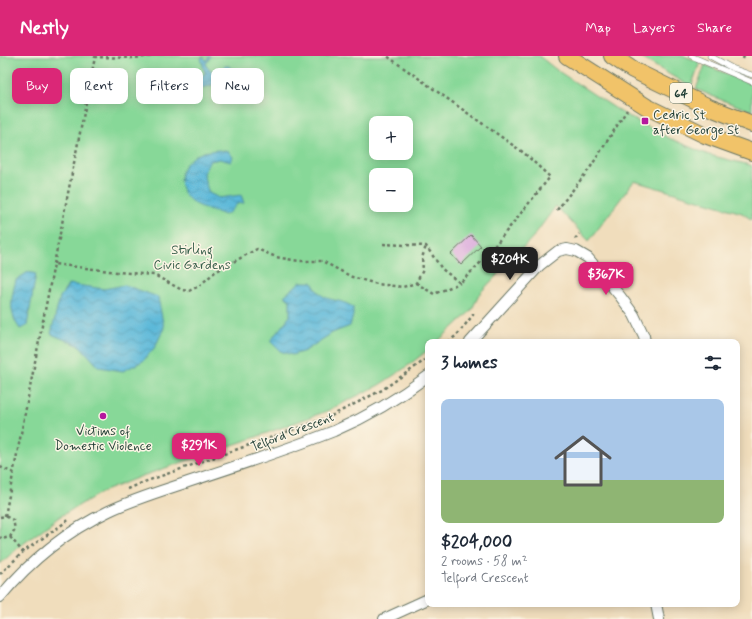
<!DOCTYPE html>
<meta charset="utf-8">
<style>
body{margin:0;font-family:Mynerve,sans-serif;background:#f6f6f7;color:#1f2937;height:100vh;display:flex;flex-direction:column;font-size:15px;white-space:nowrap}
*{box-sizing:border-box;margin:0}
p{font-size:13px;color:#747a83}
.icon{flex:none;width:22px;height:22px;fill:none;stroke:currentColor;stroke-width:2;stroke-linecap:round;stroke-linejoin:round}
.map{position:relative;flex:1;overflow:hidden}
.drawer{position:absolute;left:425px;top:283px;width:315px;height:268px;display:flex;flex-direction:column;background:#fff;border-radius:8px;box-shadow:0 2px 10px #0003}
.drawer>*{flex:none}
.hud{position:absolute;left:12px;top:12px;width:353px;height:36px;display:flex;gap:8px}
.tools{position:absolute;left:369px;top:60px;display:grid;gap:8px}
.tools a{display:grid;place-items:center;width:44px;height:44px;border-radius:8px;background:#fff;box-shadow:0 2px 10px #0003;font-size:20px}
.price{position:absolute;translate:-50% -34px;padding:0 9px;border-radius:8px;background:#db2777;color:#fff;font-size:13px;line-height:26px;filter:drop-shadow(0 1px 2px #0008)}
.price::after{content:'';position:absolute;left:50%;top:24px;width:12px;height:9px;margin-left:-6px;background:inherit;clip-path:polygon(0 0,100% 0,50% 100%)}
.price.active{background:#222;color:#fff}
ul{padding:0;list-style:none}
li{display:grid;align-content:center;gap:8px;height:212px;padding:0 16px}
li span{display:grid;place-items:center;height:124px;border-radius:8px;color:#555}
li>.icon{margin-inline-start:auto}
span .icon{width:72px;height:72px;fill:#fffc;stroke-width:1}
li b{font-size:17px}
h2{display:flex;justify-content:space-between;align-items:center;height:48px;padding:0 16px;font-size:17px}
.chip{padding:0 14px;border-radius:8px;background:#fff;box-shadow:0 2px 10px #0003;font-size:14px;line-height:36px}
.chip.active{background:#db2777;color:#fff}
header{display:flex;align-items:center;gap:24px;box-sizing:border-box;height:56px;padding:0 20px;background:#db2777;color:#fff}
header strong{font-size:19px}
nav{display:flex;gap:22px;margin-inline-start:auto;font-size:14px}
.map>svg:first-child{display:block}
</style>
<header>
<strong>Nestly</strong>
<nav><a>Map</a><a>Layers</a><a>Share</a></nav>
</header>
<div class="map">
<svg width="752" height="563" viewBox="0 0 752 563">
<defs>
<pattern id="water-waves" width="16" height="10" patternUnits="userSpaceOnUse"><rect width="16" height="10" fill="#5ab8d9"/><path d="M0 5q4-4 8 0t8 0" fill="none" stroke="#4a97b1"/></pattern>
</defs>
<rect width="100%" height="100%" fill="#fcf5e5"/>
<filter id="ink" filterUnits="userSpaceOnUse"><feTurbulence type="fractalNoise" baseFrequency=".025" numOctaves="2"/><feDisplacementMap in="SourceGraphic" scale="8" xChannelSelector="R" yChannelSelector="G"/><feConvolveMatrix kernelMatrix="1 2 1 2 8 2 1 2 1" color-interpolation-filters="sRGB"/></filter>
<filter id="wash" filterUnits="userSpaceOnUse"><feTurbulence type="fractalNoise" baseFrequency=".012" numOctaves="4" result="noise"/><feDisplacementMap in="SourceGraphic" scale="16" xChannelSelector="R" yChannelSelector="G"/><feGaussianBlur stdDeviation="0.9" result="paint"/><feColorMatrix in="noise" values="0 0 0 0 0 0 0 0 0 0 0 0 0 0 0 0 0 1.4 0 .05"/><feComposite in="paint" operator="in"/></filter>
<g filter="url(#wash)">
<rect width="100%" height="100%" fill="#f0ddbc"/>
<g fill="#87d898" stroke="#538a66" fill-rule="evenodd">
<path d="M0,0h539l19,15 66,43 47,25 38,16 41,10 2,1v54l-10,-7 -108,-32 -45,60 -33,-35 -23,31 -53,56 -9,18 -34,31h-9v8l-23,18 -26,17 -52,26 -71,26 -114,39 -40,16 -43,25 -40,30 -19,17zM376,67h30v30h-30zM376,119h30v30h-30z"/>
<polygon points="638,0 684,0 700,6 691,31"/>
<polygon points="705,9 752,28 752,55 719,43 696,33"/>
</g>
<g fill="url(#water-waves)" stroke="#3c7a86">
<path d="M209,0h2l-5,8c1,6 7,8 12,9l7,-7h4l3,4c-8,11 -19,16 -32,18l-2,-7 7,-8 -4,-15 3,-1 2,4z"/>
<path d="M218,94l10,1 5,6 -2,5 -11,-3 -10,2c-9,13 -6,17 -1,32l10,5 22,-3 3,8 -7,1 -6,7 -6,4c-10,-4 -25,-7 -34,-14 -18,-15 -12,-38 8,-47 5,-3 13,-3 19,-4z"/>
<path d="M28,216l8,2 -9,52 -7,3c-12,-17 -9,-30 -4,-49z"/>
<path d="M300,226h12c12,24 22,13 41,25v9l-3,10 -18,7 -27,18 -13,4 -12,-4 -10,-10 20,-25v-16l-6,-4z"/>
<polygon points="69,228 104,233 125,229 158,241 164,272 155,291 143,305 123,315 99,311 80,290 51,278 60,241"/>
</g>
<g id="blocks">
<polygon fill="#d7a2dc" points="471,179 481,190 461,209 451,198"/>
</g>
</g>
<g filter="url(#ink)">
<use href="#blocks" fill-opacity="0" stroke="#687564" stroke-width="1"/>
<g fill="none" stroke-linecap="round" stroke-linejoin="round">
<defs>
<g id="service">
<polyline points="691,0 752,26"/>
<polyline points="710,0 732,12 752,19"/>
</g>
<g id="minor">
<polyline points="470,286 540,209 558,195 567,193 576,195 588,202 620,240 634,259 644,280 645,286"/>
<path d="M0,541c29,-35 67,-66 109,-86 25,-12 52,-20 79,-29 49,-16 98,-32 146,-51 33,-14 65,-33 94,-55"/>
<polyline points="656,548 659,563"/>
<polyline points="384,563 428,543"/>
</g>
<g id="primary">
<polyline points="567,0 647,51 705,79 752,96"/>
<polyline points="612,0 633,14 711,52 752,68"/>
</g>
</defs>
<use href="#service" stroke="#687564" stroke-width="6"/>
<use href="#minor" stroke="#687564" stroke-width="12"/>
<use href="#primary" stroke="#687564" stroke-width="18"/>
<g stroke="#687564" stroke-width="2.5" stroke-dasharray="3 3" stroke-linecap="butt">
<polyline points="743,3 744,0"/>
<polyline points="557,154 590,112 627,54"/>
<polyline points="575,183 579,178"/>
<polyline points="383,188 426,190 442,213 460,227 484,203 550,121 524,97 387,0"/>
<polyline points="54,208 95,1 134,2 153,0"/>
<polyline points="416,227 434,238 460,227"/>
<polyline points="448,286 457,279 473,259 473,256"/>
<polyline points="0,411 14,417"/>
<polyline points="128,433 144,426 329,361 382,334 428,302"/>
<polyline points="5,460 54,208 117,216 154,219 182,234 189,235 199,230 215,216 257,193 276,201 299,205 322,205 352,221 377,228 403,231 416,227 423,214 422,202 426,190"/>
<polyline points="0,461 5,460 13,464 15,473 10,481 2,483 0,481"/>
<polyline points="10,481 23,496"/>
<polyline points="0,518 23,496 70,463"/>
</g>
<use href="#service" stroke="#fff" stroke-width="5"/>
<use href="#minor" stroke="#fff" stroke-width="10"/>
<use href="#primary" stroke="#f1c369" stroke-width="16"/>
</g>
</g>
<g fill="#b5179e" stroke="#fcf5e5" stroke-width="1.5">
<rect x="641" y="61" width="8" height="8" rx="2"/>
<circle cx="103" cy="360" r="4"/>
</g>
<g text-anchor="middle" stroke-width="3" stroke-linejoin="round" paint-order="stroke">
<rect fill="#fcf5e5" stroke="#617469" stroke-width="1" x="670" y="27" width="22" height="20" rx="3"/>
<g font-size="12" font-weight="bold" fill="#1f3d34">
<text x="681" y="41">64</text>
</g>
<g font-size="13" fill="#1f3d34" stroke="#fcf5e5" text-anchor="start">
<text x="653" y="63">Cedric St<tspan x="653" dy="15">after George St</tspan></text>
<text x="103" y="379" text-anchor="middle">Victims of<tspan x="103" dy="15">Domestic Violence</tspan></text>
</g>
<g font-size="13" fill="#345c48" stroke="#fcf5e5">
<text x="192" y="198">Stirling<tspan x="192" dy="15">Civic Gardens</tspan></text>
</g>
<g font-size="13" fill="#1f3d34" stroke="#fcf5e5">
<text transform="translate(292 375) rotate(-21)" y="5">Telford Crescent</text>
</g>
</g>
</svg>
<div class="tools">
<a>+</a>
<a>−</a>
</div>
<b class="price active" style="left:510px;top:225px">$204K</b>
<b class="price" style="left:606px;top:240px">$367K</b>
<b class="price" style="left:199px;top:411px">$291K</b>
<div class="hud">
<a class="chip active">Buy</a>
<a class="chip">Rent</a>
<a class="chip">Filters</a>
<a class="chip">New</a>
</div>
<section class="drawer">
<h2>3 homes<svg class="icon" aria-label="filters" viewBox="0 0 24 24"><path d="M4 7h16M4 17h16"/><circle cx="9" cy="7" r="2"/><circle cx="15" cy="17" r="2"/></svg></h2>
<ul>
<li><span style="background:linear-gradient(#a9c7e8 65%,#8fb573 0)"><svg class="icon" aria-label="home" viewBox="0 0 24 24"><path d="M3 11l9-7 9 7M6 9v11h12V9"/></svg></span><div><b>$204,000</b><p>2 rooms · 58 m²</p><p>Telford Crescent</p></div></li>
</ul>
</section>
</div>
